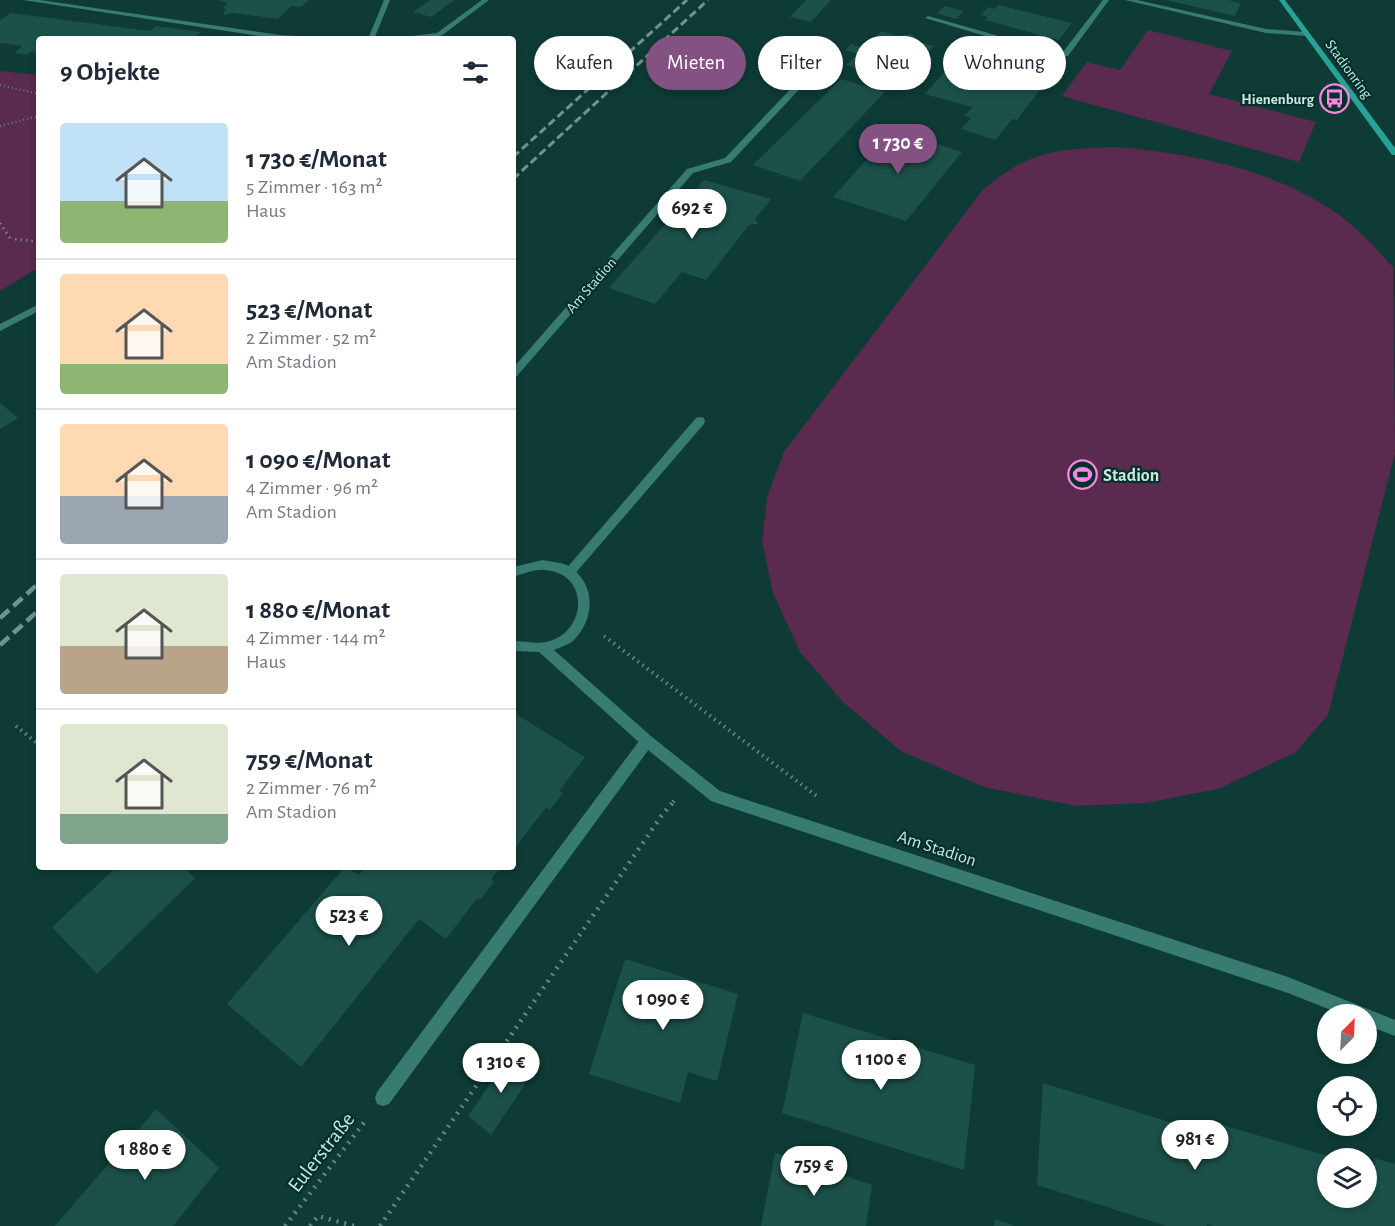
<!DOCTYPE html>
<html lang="de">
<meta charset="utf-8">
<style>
body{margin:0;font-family:"Alegreya Sans",sans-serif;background:#f6f6f7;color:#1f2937;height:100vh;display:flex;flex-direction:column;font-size:22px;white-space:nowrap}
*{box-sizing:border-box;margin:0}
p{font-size:20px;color:#747a83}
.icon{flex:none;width:33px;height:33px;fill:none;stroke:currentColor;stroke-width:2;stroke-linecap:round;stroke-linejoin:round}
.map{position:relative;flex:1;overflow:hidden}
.details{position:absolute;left:36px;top:36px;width:480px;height:834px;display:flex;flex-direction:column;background:#fff;border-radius:6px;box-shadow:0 3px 9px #0003}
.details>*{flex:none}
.top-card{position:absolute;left:534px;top:36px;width:570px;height:54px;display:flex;gap:12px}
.needle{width:39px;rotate:24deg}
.controls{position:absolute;left:1317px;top:1004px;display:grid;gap:12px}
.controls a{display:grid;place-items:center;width:60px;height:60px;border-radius:50%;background:#fff;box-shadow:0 3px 9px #0003;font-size:30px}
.price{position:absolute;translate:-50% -51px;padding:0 14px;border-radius:21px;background:#fff;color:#222;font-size:20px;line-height:39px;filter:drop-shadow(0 2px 3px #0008)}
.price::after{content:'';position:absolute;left:50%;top:36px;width:18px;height:14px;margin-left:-9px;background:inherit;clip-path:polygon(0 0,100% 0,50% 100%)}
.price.current{background:#835283;color:#fff}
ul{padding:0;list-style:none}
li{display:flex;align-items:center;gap:18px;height:150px;padding:0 24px}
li+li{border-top:2px solid #e0e1e3}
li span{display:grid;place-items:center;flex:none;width:168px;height:120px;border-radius:6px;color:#555}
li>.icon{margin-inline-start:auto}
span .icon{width:72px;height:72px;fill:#fffc;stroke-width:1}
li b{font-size:26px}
h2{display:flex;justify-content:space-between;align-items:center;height:72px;padding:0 24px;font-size:26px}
.tag{padding:0 21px;border-radius:27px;background:#fff;box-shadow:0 3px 9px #0003;font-size:21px;line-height:54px}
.tag.current{background:#835283;color:#fff}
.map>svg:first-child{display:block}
</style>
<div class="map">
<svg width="1395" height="1226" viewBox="0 0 1395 1226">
<rect width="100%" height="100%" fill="#0e3b35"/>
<g fill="#5b2a4f">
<polygon points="1148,30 1232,51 1209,94 1316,122 1299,162 1062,96 1087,62 1120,70"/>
<polygon points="0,71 39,75 39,267 0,291"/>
<path d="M1117,147c74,7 148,20 212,61 24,15 45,38 64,59l2,186 -67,262 -32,37 -78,37 -73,14 -69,3 -92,-19 -83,-36 -58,-49 -43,-50 -27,-59 -11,-51 5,-45 17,-45 198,-261c46,-41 76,-42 135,-44z"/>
</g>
<g fill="#1c514a">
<polygon points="219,0 309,0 301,7 291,6 278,19 235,13 224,15 223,12 226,10 223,7 228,3"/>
<polygon points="430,0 454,0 431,17 413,12"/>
<polygon points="806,0 831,0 811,22 790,17"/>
<polygon points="1166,0 1228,0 1241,3 1235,16"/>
<polygon points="999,5 1072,23 1059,40 985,20 988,17 981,15 988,7 995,9"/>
<polygon points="945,6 964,11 956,19 937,13"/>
<polygon points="11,13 150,31 156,26 201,32 193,39 39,39 39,53 30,52 27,55 14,53 23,46 0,43 0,20"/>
<polygon points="882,31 897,36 912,34 918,42 934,46 900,81 846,65 858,54 845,50 851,44 864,48"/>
<polygon points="1006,47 1062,61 1017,120 1012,119 996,140 961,129 971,118 965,116 972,107 925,94 957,57 997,68 1002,62 996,60"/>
<polygon points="841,79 885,92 800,181 753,165"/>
<polygon points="893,130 962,152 906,221 833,197"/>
<polygon points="704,180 771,199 755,219 758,224 749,225 706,280 682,272 655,304 609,288"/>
<polygon points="0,403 18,418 0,429"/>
<polygon points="513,712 585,757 559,791 563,793 550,810 546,807 513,851"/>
<polygon points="117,867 183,867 195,878 97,974 52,927"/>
<polygon points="345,867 359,875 365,867 501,867 491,879 494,882 480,900 477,898 446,939 419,919 301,1067 227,1004"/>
<polygon points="625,959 738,994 717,1081 688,1072 680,1103 589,1074"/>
<polygon points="803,1013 975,1065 964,1170 782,1113"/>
<polygon points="511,1053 534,1071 491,1135 468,1116"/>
<polygon points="1043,1083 1205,1133 1205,1120 1328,1156 1328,1197 1366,1197 1366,1168 1376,1171 1374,1158 1395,1164 1395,1226 1214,1226 1207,1224 1207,1226 1167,1226 1037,1185"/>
<polygon points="156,1109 219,1168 173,1226 55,1226"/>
<polygon points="775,1153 872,1185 866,1226 761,1226"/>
<polygon points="995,1219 1015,1226 994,1226"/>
</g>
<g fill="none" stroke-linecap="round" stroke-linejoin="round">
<g stroke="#658882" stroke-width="2" stroke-dasharray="1 3" stroke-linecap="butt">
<polyline points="0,85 39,94"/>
<polyline points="0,126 39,116"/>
</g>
<g stroke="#658882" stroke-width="3" stroke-dasharray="1.5 4" stroke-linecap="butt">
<polyline points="0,223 10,238"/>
<polyline points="15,239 39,242"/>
</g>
<g stroke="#658882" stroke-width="4" stroke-dasharray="1.5 4.5" stroke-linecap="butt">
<polyline points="604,636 818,797"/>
<polyline points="16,726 39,745"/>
<polyline points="673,802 676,799"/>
</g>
<g stroke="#658882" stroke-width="4.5" stroke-dasharray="2 6" stroke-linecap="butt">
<polyline points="285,1226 366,1120"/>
<polyline points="310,1226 318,1216 354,1226"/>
<polyline points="380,1226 662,815 674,801"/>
</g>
<g fill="#387b71" fill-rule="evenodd">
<polygon points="23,0 40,0 280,35 316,37 319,39 279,39"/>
<polygon points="1103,0 1109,0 1068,56 1052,56 925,18 928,16 1055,52 1063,52"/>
<polygon points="1125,0 1137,0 1266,29 1306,32 1309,34 1306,36 1266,33"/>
<polygon points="800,79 807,81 731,162 693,173 517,376 513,377 513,368 687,169 725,158"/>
<polygon points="700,417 704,418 705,421 704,424 573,576 565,576 563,573 565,570 696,418"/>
<polygon points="647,735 652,737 654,741 652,745 389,1104 383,1106 377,1104 375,1098 377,1092 642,737"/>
</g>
<g fill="#387b71" fill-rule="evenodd">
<polygon points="384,0 390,0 374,39 368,39"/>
<polygon points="482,0 489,0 441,36 401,39 404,37 437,33"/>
<polygon points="39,304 39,311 0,331 0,324"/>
<path d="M543,560c8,2 20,2 27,7 26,17 25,52 4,73 -5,5 -14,7 -20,10l98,87 68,54 568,186 107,43v16l-29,-11v-11h-25l-53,-21 -577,-192 -69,-56 -103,-93 -26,-1v-10c10,0 23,3 33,1 42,-9 44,-69 -1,-72 -10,-1 -22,4 -32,7v-10z"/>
</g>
<polygon fill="#28a294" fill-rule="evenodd" points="1279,0 1285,0 1395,148 1395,155 1392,155"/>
<g stroke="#71938d" stroke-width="3" stroke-dasharray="8 4" stroke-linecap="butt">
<polyline points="513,157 687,0"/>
<polyline points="513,179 708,0"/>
</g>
<g stroke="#71938d" stroke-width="4.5" stroke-dasharray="12 6" stroke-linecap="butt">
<polyline points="0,618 39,583"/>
<polyline points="0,645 39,610"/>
</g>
</g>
<defs>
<symbol id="bus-ring" viewBox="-11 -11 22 22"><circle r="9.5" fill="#01312b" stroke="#fe85e0" stroke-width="1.5"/><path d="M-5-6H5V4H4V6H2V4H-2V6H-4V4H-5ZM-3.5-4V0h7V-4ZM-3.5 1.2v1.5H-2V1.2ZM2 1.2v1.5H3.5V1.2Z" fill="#fe85e0"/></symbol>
<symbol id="stadium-ring" viewBox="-11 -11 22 22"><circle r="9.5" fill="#01312b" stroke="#fe85e0" stroke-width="1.5"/><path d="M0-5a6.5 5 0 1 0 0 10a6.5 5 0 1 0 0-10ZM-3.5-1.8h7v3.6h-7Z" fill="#fe85e0"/></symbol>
</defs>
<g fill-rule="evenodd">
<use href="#bus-ring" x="1318" y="82" width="33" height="33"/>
<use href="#stadium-ring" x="1066" y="458" width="33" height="33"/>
</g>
<g text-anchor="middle" stroke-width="4.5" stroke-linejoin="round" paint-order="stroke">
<g font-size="15" fill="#cee5e0" stroke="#01312b">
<text transform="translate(1349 69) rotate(54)" y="5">Stadionring</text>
<text transform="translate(591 285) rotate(-49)" y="5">Am Stadion</text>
</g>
<g font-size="15" font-weight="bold" fill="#cee5e0" stroke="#01312b" text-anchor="end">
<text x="1314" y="104">Hienenburg</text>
</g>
<g font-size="18" font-weight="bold" fill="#cee5e0" stroke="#01312b" text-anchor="start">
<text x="1103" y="481">Stadion</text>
</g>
<g font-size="18" fill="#cee5e0" stroke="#01312b">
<text transform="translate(937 848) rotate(18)" y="6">Am Stadion</text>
</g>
<g font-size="21" fill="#cee5e0" stroke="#01312b">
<text transform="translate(321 1152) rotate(-52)" y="7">Eulerstraße</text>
</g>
</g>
</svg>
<div class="controls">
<a><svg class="needle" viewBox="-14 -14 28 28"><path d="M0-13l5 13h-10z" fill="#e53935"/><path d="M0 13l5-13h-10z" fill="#747a83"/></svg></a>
<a><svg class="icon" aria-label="locate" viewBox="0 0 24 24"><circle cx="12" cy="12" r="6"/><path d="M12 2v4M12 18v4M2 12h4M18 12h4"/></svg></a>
<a><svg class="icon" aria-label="layers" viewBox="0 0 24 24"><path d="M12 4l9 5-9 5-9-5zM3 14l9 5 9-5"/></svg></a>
</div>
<b class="price current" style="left:898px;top:175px">1 730 €</b>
<b class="price" style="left:692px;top:240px">692 €</b>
<b class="price" style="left:349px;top:947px">523 €</b>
<b class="price" style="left:663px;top:1031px">1 090 €</b>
<b class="price" style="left:881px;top:1091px">1 100 €</b>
<b class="price" style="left:501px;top:1094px">1 310 €</b>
<b class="price" style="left:1195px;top:1171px">981 €</b>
<b class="price" style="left:145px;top:1181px">1 880 €</b>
<b class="price" style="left:814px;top:1197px">759 €</b>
<div class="top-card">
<a class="tag">Kaufen</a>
<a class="tag current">Mieten</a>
<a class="tag">Filter</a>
<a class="tag">Neu</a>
<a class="tag">Wohnung</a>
</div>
<section class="details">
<h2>9 Objekte<svg class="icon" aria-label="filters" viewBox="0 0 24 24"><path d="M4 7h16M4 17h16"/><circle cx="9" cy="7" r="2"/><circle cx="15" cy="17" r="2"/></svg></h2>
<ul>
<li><span style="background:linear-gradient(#bfe0f5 65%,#8fb573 0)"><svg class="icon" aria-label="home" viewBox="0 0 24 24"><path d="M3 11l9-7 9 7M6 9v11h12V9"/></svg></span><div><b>1 730 €/Monat</b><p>5 Zimmer · 163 m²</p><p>Haus</p></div></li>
<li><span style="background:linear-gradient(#ffd9b3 75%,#8fb573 0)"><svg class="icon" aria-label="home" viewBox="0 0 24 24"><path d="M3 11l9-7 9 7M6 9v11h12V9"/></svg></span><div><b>523 €/Monat</b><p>2 Zimmer · 52 m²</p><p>Am Stadion</p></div></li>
<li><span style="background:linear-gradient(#ffd9b3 60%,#9aa5b1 0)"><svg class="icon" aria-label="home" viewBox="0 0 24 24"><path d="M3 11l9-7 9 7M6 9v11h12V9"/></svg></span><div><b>1 090 €/Monat</b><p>4 Zimmer · 96 m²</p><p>Am Stadion</p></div></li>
<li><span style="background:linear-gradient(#dfe7d0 60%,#b9a48a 0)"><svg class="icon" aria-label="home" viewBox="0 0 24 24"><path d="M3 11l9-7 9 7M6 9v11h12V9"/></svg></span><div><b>1 880 €/Monat</b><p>4 Zimmer · 144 m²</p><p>Haus</p></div></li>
<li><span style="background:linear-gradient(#dfe7d0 75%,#7fa58c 0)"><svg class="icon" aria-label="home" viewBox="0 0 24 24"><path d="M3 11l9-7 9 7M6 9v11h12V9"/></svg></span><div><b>759 €/Monat</b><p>2 Zimmer · 76 m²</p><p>Am Stadion</p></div></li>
</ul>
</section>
</div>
